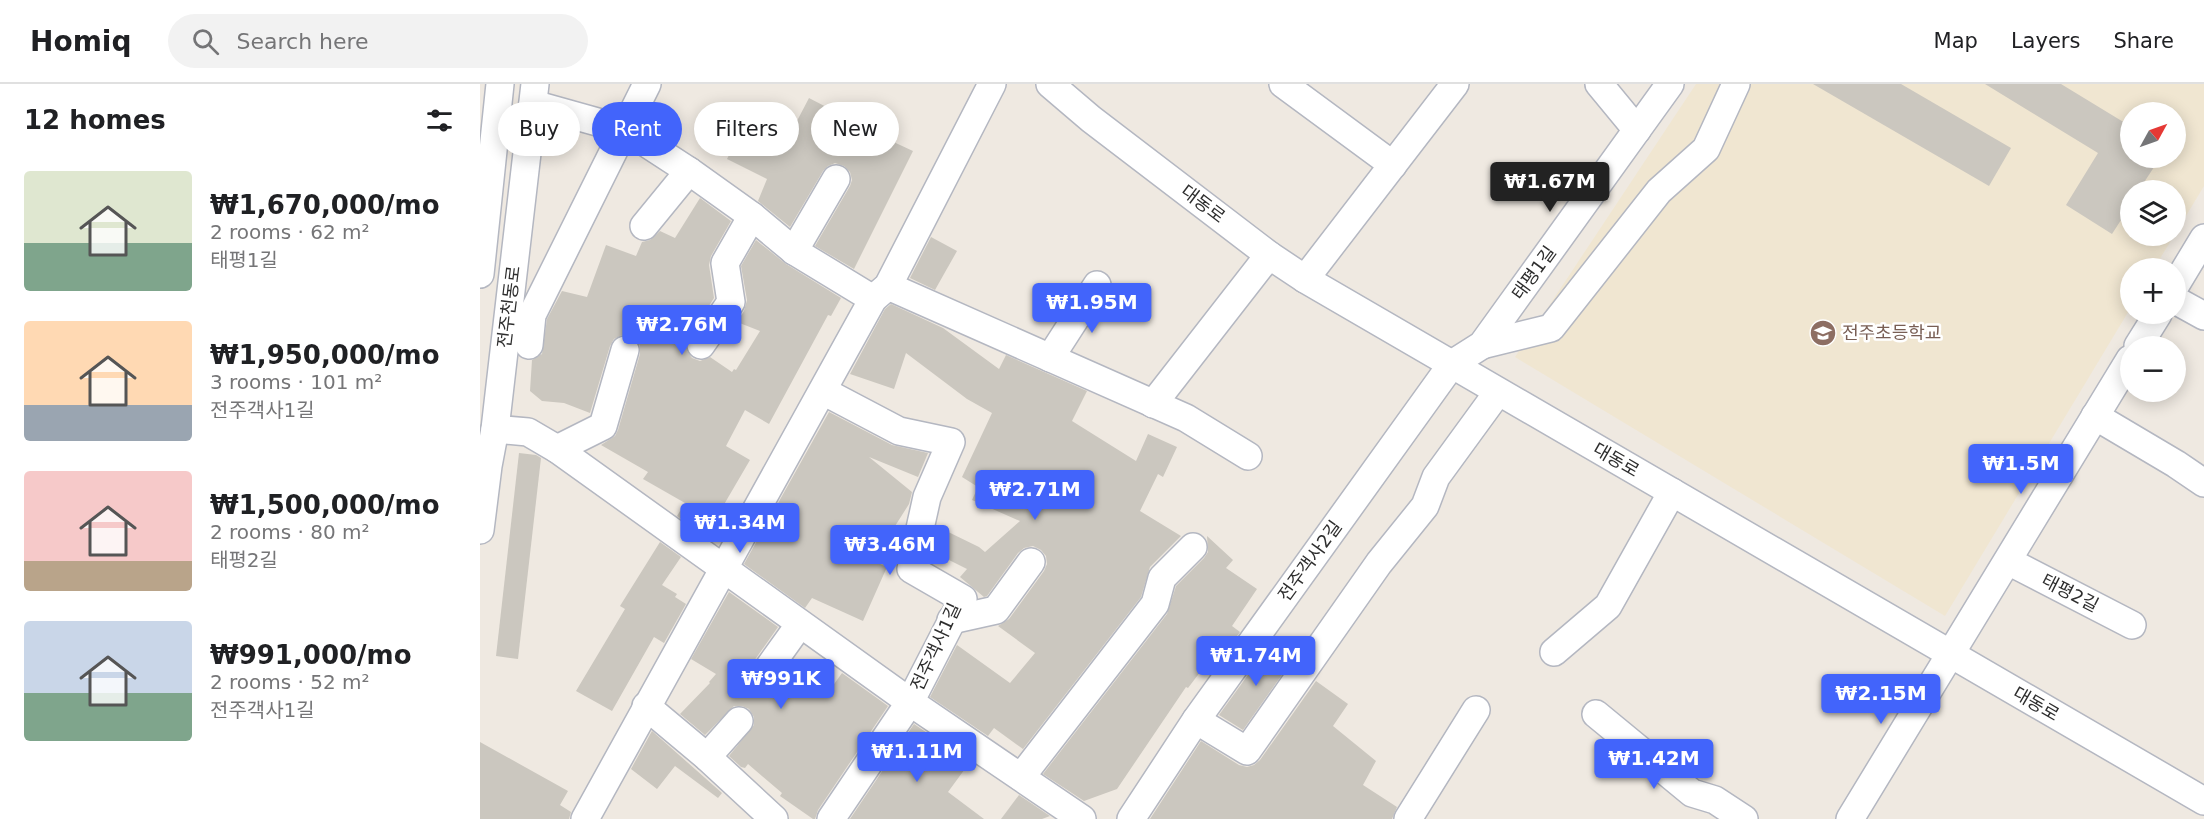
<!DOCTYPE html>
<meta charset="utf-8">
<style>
body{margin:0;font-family:"DejaVu Sans","Noto Sans KR",sans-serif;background:#f2f2f2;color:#202124;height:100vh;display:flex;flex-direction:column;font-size:22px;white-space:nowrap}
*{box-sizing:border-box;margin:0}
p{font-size:20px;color:#757577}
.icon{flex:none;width:33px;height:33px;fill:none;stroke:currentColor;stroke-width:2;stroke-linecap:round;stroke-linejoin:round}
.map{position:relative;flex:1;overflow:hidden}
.details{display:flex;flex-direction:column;background:#fff;width:480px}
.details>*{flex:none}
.hud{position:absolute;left:18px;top:18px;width:570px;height:54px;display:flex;gap:12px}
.needle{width:39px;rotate:50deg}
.controls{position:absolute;left:1640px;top:18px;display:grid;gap:12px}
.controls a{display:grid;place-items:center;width:66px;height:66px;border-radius:50%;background:#fff;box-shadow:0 3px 15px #0003;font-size:30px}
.price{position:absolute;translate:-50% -51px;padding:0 14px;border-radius:6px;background:#4264fb;color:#fff;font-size:20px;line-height:39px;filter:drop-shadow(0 2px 3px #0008)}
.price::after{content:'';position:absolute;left:50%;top:36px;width:18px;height:14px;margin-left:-9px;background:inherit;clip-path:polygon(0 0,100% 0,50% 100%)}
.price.active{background:#222;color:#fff}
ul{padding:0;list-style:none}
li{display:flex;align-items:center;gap:18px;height:150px;padding:0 24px}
li span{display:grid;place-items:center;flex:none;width:168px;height:120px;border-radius:6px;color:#555}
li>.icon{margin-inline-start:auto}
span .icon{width:72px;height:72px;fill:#fffc;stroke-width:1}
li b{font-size:26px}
h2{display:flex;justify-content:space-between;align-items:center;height:72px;padding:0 24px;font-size:26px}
.pill{padding:0 21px;border-radius:27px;background:#fff;box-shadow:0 3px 15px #0003;font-size:21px;line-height:54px}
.pill.active{background:#4264fb;color:#fff}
header{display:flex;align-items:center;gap:36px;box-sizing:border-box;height:84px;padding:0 30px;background:#fff;border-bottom:2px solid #e0e0e0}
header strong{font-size:28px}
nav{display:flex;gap:33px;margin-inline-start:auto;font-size:21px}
.search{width:420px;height:54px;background:#f2f2f2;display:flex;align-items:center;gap:15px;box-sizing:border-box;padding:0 21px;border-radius:33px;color:#757577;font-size:22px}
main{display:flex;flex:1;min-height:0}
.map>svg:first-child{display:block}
</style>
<header>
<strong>Homiq</strong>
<div class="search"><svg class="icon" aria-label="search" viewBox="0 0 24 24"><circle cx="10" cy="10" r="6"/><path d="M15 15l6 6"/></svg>Search here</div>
<nav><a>Map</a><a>Layers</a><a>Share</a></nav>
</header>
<main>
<section class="details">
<h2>12 homes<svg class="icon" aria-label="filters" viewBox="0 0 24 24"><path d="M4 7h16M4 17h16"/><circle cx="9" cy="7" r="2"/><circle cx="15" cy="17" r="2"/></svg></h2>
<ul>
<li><span style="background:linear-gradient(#dfe7d0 60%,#7fa58c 0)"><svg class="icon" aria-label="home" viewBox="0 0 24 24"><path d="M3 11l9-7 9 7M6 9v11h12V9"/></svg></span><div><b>₩1,670,000/mo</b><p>2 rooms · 62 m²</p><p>태평1길</p></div></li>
<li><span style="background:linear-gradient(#ffd9b3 70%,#9aa5b1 0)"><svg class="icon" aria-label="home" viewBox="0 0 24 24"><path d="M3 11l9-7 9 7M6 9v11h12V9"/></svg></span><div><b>₩1,950,000/mo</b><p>3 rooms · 101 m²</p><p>전주객사1길</p></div></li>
<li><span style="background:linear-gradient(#f6c9c9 75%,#b9a48a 0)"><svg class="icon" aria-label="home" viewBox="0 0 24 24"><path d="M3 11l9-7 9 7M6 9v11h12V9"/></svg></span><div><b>₩1,500,000/mo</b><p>2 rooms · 80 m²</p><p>태평2길</p></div></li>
<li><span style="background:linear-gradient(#c9d6e8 60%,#7fa58c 0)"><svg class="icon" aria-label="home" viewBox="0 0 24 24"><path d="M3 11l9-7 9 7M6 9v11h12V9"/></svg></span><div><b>₩991,000/mo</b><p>2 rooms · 52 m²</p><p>전주객사1길</p></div></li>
</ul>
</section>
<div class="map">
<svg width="1724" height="735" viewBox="0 0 1724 735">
<rect width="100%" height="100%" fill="#efe9e1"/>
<path fill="#f0e6d1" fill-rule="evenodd" d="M1216,0h508v102l-29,48v-44h-45v46h44l-20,32h-24v41l-185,307 -430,-259zM1650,28h45v46h-45z"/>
<g fill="#cbc7bf">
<polygon points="1333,0 1421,0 1531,64 1509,102"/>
<polygon points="1505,0 1581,0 1650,42 1650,74 1680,74 1659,106 1650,106 1650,122 1632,150 1586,121 1618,69"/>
<polygon points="329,14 379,40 379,42 433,67 374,185 335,162 370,102 372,96 370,88 364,82 355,79 348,82 343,87 310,143 278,117 287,95 247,75 267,35 307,56"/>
<polygon points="220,114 251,137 231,172 229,181 234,214 227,225 223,224 204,253 207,255 207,267 212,274 220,277 230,273 252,288 254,285 256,286 280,247 257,238 264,227 267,216 261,182 276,156 306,180 361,214 351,232 348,231 289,340 265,326 246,362 270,376 232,441 225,437 218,447 197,432 205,419 163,395 168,388 121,361 135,352 138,346 160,270 160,262 156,255 150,251 142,251 134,255 130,262 110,329 84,319 62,317 50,307 52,276 62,270 67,235 82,207 107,213 126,161 156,172 162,158 170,156 180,147 195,154"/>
<polygon points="451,153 477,167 455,206 430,194"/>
<polygon points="411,220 463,244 519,285 526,271 607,307 592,337 656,377 668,350 697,363 683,393 678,390 660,427 701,452 670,483 661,513 543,665 514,644 508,652 450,613 477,561 530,599 555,569 518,542 529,535 564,487 567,480 566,472 561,466 553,462 544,464 538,469 507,512 504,513 480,493 487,485 451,467 458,443 499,463 505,468 540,437 492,416 498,403 482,393 512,329 487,315 426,269 414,305 370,290 405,225"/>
<polygon points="349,328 412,361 448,369 438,393 389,373 432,408 429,420 393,477 407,483 383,537 332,514 325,524 264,480"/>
<polygon points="39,369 56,371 61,374 38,575 16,572"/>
<polygon points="727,452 753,476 746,484 777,505 752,542 760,548 749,563 743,558 708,604 706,603 637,705 604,717 563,690 687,530 696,502 724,474 728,468"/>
<polygon points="180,458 201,473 182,501 197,510 195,513 206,520 184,559 174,553 132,627 96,607 145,525 140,522"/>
<polygon points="249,508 298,543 274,577 271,584 272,592 277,598 285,602 294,600 314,575 352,603 362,589 408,622 338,726 335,735 333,735 300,712 302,709 268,680 265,684 261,683 249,672 274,641 274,633 269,625 262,622 254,622 225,651 200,630 230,599 229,598 236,590 211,575"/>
<polygon points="791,559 813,575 763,646 739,631"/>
<polygon points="836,597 868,620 853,642 896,677 883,701 917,723 912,735 670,735 721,657 759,681 767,683 774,681 780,676"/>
<polygon points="434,640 490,678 468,708 504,735 370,735"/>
<polygon points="172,647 242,709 238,714 195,682 177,705 151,685"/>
<polygon points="0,658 88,707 80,721 91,728 89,735 0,735"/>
<polygon points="539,711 570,732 562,735 521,735"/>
</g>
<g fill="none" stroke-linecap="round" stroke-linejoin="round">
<defs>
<g id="minor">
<polyline points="570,0 611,35 789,171 825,195 1724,717"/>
<polyline points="803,0 913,81"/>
<polyline points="1119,0 1157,46"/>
<polyline points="53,20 146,46 209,87 272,132 314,167 393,215"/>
<polyline points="164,142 209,87"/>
<polyline points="314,167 356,95"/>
<polyline points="0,190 20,0"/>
<polyline points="825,195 975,0"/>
<polyline points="408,202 706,334 768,372"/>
<polyline points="1695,202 1724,154"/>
<polyline points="1695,216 1724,232"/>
<polyline points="49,261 52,231 167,0"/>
<polyline points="221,261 251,218 245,179 272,132"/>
<polyline points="1002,261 1071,244 1179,107 1226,65 1256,0"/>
<polyline points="1658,262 1678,230"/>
<polyline points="570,274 617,201"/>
<polyline points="343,307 419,347 471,358 447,413 431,485 483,515 430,618 351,735"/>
<polyline points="673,320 789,171"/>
<polyline points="1615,332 1696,380 1724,399"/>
<polyline points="15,345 48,348 77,365 430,618 602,735"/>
<polyline points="77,365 123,342 145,266"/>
<polyline points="0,446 8,382 15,345 55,0"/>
<polyline points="1528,477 1652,541"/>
<polyline points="471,536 516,526 551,478"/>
<polyline points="1074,568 1128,522 1192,408"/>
<polyline points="287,586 320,540"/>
<polyline points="166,622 227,673 294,735"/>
<polyline points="1116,630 1212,709 1235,716 1264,735"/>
<polyline points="716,636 767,667 899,479 945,422 956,393 1018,308"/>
<polyline points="227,673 259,637"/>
<polyline points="541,693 675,520 682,494 713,463"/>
<polyline points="105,735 393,215 408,202 512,0"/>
<polyline points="651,735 716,636 972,280 1002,261 1190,0"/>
<polyline points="928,735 996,626"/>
<polyline points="1370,735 1650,275"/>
</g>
</defs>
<use href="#minor" stroke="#b4b7c1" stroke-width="30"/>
<use href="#minor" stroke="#fff" stroke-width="27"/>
</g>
<defs>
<symbol id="school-disc" viewBox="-11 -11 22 22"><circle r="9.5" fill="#8d6e63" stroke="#fff"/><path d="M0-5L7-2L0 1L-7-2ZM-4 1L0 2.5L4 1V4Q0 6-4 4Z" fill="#fff"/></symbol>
</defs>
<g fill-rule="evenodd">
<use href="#school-disc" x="1328" y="234" width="30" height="30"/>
</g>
<g text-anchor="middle" stroke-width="5" stroke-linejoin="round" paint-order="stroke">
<g font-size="18" fill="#2e2e2e" stroke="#fff">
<text transform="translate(723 120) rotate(37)" y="6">대동로</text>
<text transform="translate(1054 189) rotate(-54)" y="6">태평1길</text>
<text transform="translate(29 223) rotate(-83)" y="6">전주천동로</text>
<text transform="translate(1136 376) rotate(30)" y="6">대동로</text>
<text transform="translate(830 477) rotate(-54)" y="6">전주객사2길</text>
<text transform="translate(1590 509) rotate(27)" y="6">태평2길</text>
<text transform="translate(456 563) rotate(-65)" y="6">전주객사1길</text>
<text transform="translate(1556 620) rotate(30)" y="6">대동로</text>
</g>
<g font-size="18" fill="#785e54" stroke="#fff" text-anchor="start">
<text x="1362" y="255">전주초등학교</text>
</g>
</g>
</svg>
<div class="controls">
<a><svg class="needle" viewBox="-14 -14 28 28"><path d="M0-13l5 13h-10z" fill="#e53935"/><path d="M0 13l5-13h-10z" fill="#757577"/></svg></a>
<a><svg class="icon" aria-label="layers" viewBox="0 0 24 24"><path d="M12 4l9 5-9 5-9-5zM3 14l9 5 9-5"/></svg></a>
<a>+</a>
<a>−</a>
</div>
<b class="price active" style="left:1070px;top:129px">₩1.67M</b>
<b class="price" style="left:612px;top:250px">₩1.95M</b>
<b class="price" style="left:202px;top:272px">₩2.76M</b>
<b class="price" style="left:1541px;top:411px">₩1.5M</b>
<b class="price" style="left:555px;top:437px">₩2.71M</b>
<b class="price" style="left:260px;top:470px">₩1.34M</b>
<b class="price" style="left:410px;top:492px">₩3.46M</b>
<b class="price" style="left:776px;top:603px">₩1.74M</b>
<b class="price" style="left:301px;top:626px">₩991K</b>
<b class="price" style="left:1401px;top:641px">₩2.15M</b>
<b class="price" style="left:437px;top:699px">₩1.11M</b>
<b class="price" style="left:1174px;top:706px">₩1.42M</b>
<div class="hud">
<a class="pill">Buy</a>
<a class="pill active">Rent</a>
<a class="pill">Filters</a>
<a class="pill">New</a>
</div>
</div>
</main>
